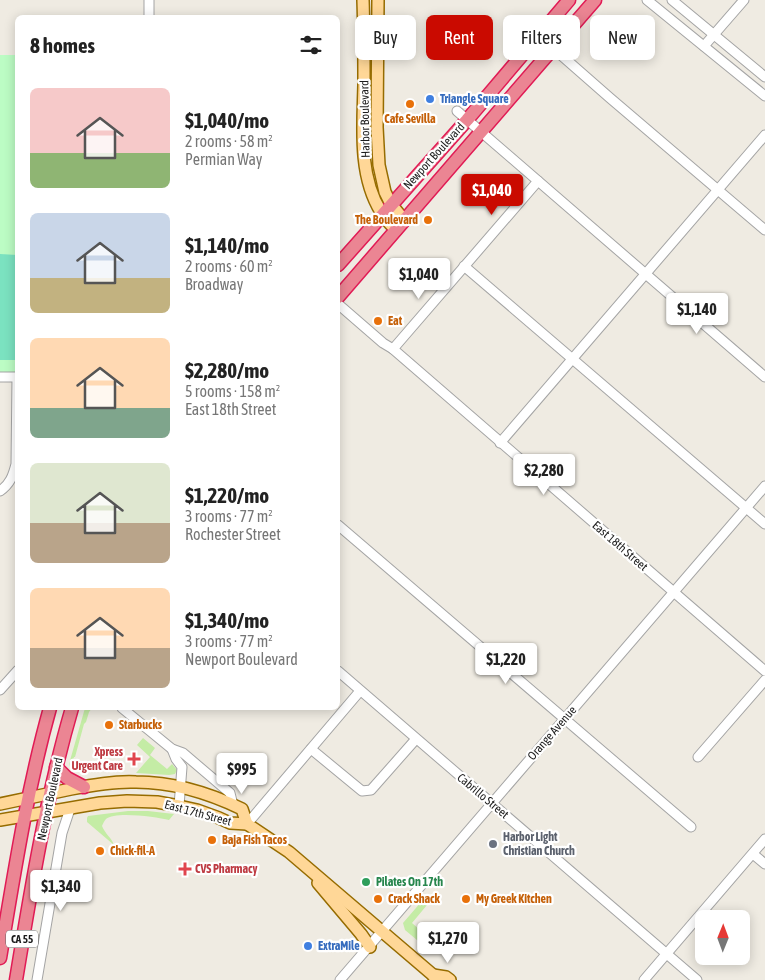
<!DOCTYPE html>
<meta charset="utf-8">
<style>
body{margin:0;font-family:"Asap Condensed",sans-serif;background:#f6f6f6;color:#222;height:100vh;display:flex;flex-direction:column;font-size:19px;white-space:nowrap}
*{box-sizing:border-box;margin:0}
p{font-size:16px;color:#767676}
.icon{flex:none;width:28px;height:28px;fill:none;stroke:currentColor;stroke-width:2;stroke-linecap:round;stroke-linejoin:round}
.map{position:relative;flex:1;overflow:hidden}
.panel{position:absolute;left:15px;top:15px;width:325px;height:695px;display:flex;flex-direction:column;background:#fff;border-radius:8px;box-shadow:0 2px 12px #0003}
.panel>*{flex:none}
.top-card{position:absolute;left:355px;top:15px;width:335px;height:45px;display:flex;gap:10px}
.needle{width:32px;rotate:1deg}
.controls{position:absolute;left:695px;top:910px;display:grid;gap:10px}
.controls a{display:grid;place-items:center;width:55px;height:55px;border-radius:8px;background:#fff;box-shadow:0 2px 12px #0003;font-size:25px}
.price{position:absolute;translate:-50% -42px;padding:0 11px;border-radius:5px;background:#fff;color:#222;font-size:16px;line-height:32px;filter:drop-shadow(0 1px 2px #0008)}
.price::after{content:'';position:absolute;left:50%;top:30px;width:15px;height:11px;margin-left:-8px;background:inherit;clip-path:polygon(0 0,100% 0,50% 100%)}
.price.active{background:#ca0a00;color:#fff}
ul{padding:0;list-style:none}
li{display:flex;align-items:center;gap:15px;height:125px;padding:0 15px}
li span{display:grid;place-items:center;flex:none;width:140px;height:100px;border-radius:8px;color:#555}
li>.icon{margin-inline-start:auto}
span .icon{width:60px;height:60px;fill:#fffc;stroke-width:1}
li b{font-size:21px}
h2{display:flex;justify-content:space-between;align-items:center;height:60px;padding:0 15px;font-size:21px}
.chip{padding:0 18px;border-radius:8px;background:#fff;box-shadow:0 2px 12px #0003;font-size:18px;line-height:45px}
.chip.active{background:#ca0a00;color:#fff}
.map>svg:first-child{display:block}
</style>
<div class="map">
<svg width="765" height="980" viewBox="0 0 765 980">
<rect width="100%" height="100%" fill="#efebe2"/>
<g fill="#c4eca5">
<polygon points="85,708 92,708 89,712 86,722 84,724 75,757 74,757 71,767 70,767 69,764"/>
<polygon points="143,738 155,748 150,755 167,769 172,764 177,770 175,774 169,775 136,773 150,757 137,745"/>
<path d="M128,811h20l26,3 -5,6c-12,-3 -54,-9 -63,-1 -2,2 -3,5 -4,7 3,8 10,12 12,19l-27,-23v-4l1,-2z"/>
<polygon points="428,894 432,897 432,899 412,923 428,937 430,941 426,946 423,945 405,930 403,923"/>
</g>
<rect fill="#bcfcc4" x="0" y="55" width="17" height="317"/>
<polygon fill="#7be2c0" points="0,254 17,255 17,360 0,360"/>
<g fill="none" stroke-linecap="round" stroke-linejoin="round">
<defs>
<g id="minor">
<polyline points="647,0 765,96"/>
<polyline points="672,0 765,77"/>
<polyline points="149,18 149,0"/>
<polyline points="704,46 744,0"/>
<polyline points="553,48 610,98 765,230"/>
<polyline points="457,111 765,377"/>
<polyline points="464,266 765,524"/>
<polyline points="338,304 383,343 393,349 765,671"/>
<polyline points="393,349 538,181"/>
<polyline points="0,377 18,377"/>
<polyline points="500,443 765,135"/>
<path d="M0,491c10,-7 13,-15 16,-27l1,-87"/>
<polyline points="338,525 691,827"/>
<polyline points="338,671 697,980"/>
<polyline points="0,690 18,670"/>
<polyline points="122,708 172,749 183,753 230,793 233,805"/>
<polyline points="172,749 176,759 182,767 179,806"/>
<polyline points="311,749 362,791 371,790 416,739"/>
<polyline points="698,757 765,680"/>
<polyline points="247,824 360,691"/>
<polyline points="753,854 765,864"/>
<polyline points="37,980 62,833 70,809"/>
<polyline points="340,980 765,486"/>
<polyline points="644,980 765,839"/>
</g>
<g id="major">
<path d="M363,0c1,28 1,56 1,85 -1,41 -6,90 17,127 4,7 9,12 15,18"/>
<polyline points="378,0 377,127 379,165 385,192 391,204 404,220"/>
<path d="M0,804c24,-5 47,-10 71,-15 21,-4 43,-8 65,-7 36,0 73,11 106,27l5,15"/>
<polyline points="0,820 100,803 127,801 157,802 179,806 197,810 219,818 230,823 247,824 289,852 433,975 436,980"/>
<polyline points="318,883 361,934 370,947"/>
<polyline points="433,975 446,977 450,980"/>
</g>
<g id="highway">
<polyline points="338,265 467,120 569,0"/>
<polyline points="338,297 595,0"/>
<polyline points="56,767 67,778 84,787"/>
<path d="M0,958c14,-84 27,-168 50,-250"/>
<path d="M16,980c15,-91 30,-183 56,-272"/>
</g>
</defs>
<use href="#minor" stroke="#a4a4a4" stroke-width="11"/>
<use href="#major" stroke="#966c00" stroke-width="14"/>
<use href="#highway" stroke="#e11b55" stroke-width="15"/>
<use href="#minor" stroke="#fff" stroke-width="9"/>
<use href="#major" stroke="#ffd797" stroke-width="11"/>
<use href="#highway" stroke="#eb8593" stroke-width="12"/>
</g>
<g fill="#3f7fe0" stroke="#fff" stroke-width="2">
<circle cx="430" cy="99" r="5"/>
<circle cx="308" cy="946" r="5"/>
</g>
<g fill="#e8710a" stroke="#fff" stroke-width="2">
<circle cx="410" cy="104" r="5"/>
<circle cx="428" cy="220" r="5"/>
<circle cx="378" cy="321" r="5"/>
<circle cx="109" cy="725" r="5"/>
<circle cx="212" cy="840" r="5"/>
<circle cx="100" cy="851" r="5"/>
<circle cx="378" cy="899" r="5"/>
<circle cx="466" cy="899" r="5"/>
</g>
<g fill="#e0444e" stroke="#fff" stroke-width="2">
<path d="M131.5 751.5h5v5h5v5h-5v5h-5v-5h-5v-5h5z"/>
<path d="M182.5 861.5h5v5h5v5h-5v5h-5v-5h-5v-5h5z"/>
</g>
<circle fill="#6b7280" stroke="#fff" stroke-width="2" cx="493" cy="844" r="5"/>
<circle fill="#2e9e5b" stroke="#fff" stroke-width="2" cx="366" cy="882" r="5"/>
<g text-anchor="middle" stroke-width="4.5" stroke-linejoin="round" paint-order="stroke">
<rect fill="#fff" stroke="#616161" stroke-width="1" x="6" y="930.5" width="32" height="17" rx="4"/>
<g font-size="11" font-weight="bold" fill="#1d1d1d">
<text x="22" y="943">CA 55</text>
</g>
<g font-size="12" font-weight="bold" fill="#366cbe" stroke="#fff" text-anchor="start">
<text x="440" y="103">Triangle Square</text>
<text x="318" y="950">ExtraMile</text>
</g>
<g font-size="12" fill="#1d1d1d" stroke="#fff">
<text transform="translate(365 119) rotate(-91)" y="4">Harbor Boulevard</text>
<text transform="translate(434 156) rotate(-48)" y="4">Newport Boulevard</text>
<text transform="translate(620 546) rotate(41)" y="4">East 18th Street</text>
<text transform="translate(552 733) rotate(-49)" y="4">Orange Avenue</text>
<text transform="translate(483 796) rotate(40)" y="4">Cabrillo Street</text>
<text transform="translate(50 799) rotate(-78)" y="4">Newport Boulevard</text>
<text transform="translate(198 813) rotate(15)" y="4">East 17th Street</text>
</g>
<g font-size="12" font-weight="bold" fill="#c56008" stroke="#fff" text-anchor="start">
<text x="410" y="123" text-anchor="middle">Cafe Sevilla</text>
<text x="418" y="224" text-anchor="end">The Boulevard</text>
<text x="388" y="325">Eat</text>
<text x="119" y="729">Starbucks</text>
<text x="222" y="844">Baja Fish Tacos</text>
<text x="110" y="855">Chick-fil-A</text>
<text x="388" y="903">Crack Shack</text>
<text x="476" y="903">My Greek Kitchen</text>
</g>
<g font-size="12" font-weight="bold" fill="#be3a42" stroke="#fff" text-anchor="end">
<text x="123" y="756">Xpress<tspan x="123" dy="14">Urgent Care</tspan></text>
<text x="195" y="873" text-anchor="start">CVS Pharmacy</text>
</g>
<g font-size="12" font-weight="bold" fill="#5b616d" stroke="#fff" text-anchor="start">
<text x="503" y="841">Harbor Light<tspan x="503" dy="14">Christian Church</tspan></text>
</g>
<g font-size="12" font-weight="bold" fill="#27864d" stroke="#fff" text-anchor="start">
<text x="376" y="886">Pilates On 17th</text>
</g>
</g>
</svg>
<div class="controls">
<a><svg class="needle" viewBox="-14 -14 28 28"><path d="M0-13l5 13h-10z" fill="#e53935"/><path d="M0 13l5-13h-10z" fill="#767676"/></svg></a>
</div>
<b class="price active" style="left:492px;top:216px">$1,040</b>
<b class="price" style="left:419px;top:300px">$1,040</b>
<b class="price" style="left:697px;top:335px">$1,140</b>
<b class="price" style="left:544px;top:496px">$2,280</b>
<b class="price" style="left:506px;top:685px">$1,220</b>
<b class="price" style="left:242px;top:795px">$995</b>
<b class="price" style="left:61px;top:912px">$1,340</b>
<b class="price" style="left:448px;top:964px">$1,270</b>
<div class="top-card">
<a class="chip">Buy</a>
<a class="chip active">Rent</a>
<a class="chip">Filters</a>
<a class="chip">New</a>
</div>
<section class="panel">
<h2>8 homes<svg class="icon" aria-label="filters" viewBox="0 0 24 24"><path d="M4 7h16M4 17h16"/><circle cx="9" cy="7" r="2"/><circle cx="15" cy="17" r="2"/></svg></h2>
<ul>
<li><span style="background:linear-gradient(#f6c9c9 65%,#8fb573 0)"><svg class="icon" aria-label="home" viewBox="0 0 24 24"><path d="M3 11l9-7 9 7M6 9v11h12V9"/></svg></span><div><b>$1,040/mo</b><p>2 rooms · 58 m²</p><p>Permian Way</p></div></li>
<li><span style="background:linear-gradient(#c9d6e8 65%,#c2b280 0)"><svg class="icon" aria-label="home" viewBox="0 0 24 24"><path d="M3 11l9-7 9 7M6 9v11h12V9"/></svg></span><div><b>$1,140/mo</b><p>2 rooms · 60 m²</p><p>Broadway</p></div></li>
<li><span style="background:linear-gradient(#ffd9b3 70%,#7fa58c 0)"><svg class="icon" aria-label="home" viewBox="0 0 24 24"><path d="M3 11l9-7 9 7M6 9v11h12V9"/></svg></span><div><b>$2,280/mo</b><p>5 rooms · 158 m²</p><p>East 18th Street</p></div></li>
<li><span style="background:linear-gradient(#dfe7d0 60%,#b9a48a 0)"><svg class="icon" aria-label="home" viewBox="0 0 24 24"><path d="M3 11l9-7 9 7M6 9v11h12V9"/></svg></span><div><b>$1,220/mo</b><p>3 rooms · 77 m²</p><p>Rochester Street</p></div></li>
<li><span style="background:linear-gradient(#ffd9b3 60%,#b9a48a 0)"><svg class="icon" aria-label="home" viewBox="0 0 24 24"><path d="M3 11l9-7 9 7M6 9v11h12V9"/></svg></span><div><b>$1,340/mo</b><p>3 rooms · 77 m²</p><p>Newport Boulevard</p></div></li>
</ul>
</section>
</div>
